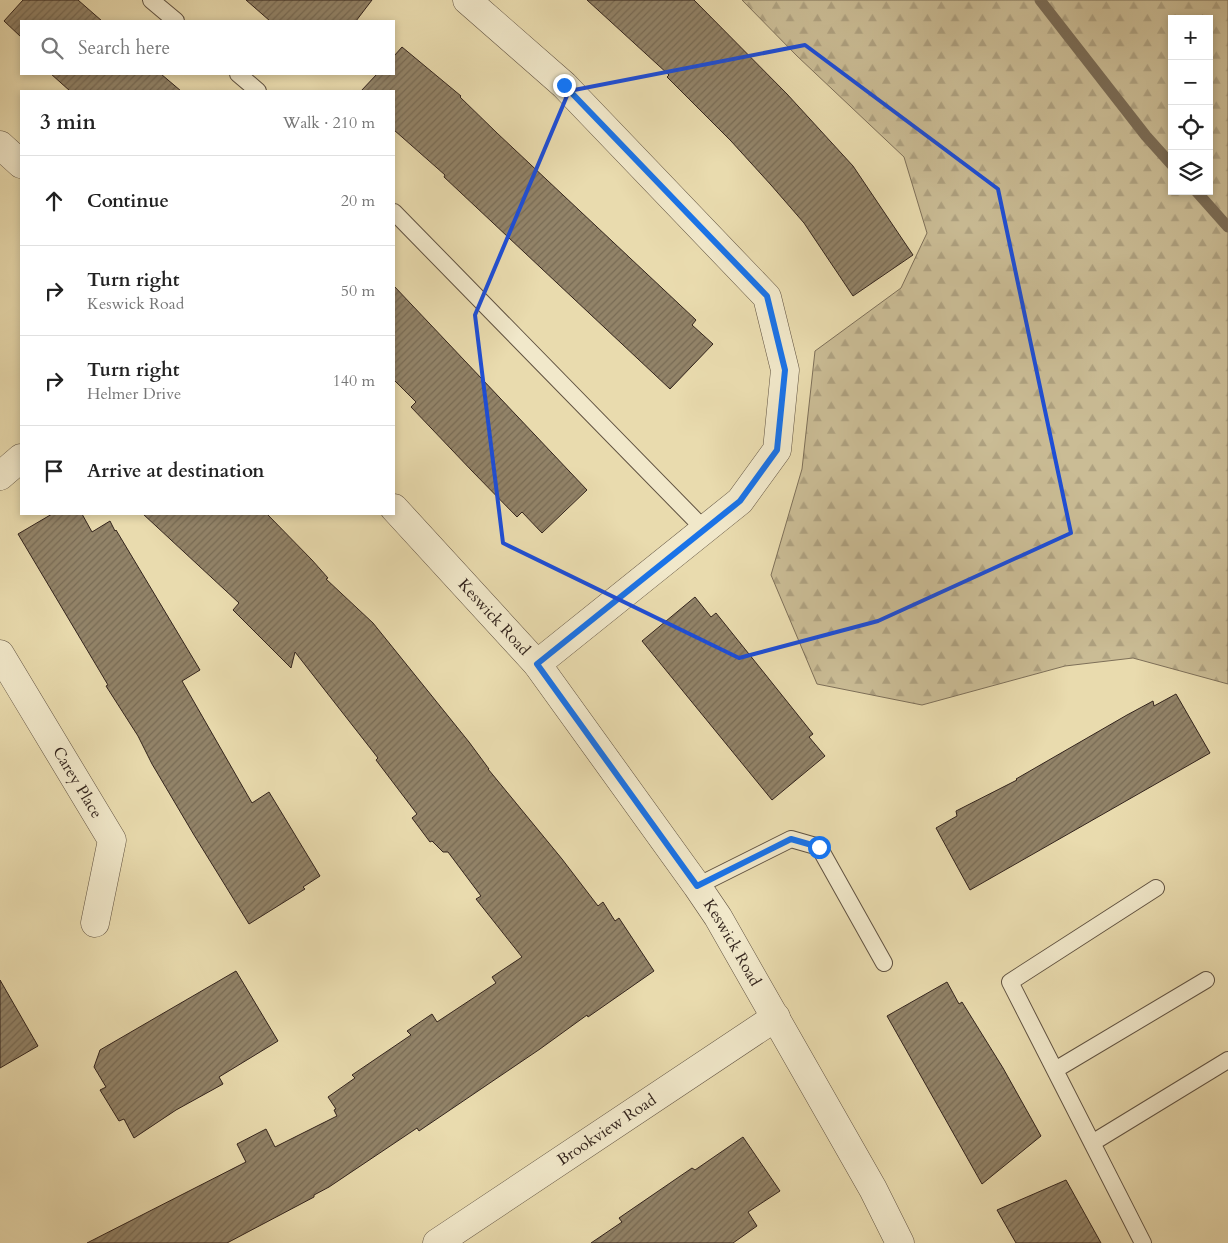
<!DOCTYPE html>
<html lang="en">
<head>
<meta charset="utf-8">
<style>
	:root { --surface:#fff; --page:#f6f6f6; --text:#222; --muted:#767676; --line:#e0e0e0 }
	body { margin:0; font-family:Cardo,serif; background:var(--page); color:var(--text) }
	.controls { position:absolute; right:15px; top:15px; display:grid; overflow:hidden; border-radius:0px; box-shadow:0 2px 8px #0003 }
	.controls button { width:45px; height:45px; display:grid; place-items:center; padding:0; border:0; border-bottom:1px solid var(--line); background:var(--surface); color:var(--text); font:25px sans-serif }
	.stop { position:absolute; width:15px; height:15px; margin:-11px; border:4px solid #1a73e8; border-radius:50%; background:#fff }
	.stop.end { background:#1a73e8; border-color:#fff; box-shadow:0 1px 5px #0008 }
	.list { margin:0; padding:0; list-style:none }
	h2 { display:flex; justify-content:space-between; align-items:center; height:65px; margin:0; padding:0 20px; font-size:21px }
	h2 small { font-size:16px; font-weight:400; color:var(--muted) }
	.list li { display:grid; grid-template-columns:32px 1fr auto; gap:15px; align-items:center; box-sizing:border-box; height:90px; padding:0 20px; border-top:1px solid var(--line) }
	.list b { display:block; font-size:19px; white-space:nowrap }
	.list p { margin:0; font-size:16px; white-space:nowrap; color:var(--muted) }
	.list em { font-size:16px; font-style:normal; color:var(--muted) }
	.icon { flex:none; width:28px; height:28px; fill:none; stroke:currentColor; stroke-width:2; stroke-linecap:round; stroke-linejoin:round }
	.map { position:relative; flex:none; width:1228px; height:1243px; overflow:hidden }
	.search { position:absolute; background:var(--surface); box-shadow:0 2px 8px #0003; left:20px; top:20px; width:375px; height:55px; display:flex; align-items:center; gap:12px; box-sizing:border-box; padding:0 18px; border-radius:0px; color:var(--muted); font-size:19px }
	.panel { position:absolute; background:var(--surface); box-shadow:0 2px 8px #0003; left:20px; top:90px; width:375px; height:425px; border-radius:0px }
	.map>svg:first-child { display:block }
	.forest { fill:url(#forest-firs); stroke:#7e7059; fill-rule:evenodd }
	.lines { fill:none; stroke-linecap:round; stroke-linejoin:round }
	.stream { stroke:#7b6d57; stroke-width:11 }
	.building { fill:url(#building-hatch); stroke:#33241d }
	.service-casing { stroke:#605241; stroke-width:18 }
	.minor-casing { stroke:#605241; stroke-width:29 }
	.service { stroke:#f1e8ca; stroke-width:16 }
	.minor { stroke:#f1e8ca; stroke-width:28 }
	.route { stroke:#1a73e8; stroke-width:6 }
	.marked { fill:none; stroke:#1d4ed8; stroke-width:4; stroke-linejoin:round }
	.labels { text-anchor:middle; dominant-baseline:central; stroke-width:5; stroke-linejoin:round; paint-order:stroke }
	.street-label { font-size:16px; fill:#33241d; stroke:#f1e8ca }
</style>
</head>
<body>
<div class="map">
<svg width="1228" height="1243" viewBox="0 0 1228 1243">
	<defs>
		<pattern id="forest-firs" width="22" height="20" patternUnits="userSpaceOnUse" patternTransform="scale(1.25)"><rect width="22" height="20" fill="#cabc95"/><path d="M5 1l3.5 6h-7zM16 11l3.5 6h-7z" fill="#aea180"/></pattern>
		<pattern id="building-hatch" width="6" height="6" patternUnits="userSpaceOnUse" patternTransform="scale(1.25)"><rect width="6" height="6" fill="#928368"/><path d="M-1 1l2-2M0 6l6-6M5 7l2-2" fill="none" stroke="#786b55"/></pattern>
	</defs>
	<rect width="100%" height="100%" fill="#e9dbae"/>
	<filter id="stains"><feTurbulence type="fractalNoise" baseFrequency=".004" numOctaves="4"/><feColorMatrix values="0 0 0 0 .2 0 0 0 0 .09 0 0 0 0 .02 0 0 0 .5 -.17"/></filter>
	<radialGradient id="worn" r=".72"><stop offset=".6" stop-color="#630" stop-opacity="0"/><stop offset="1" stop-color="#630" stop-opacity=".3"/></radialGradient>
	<path class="forest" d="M742,0H1228V684L1133,658L1065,666L922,705L817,684L771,575L802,469L815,351L901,288L927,233L904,157L797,56ZM1172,19H1209V191H1172Z"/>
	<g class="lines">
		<path class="stream" d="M1040,0L1146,136L1172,165
			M1196,191L1228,227"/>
	</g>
	<path class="building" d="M23,0H78L102,21H21V37L4,21Z
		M246,0H372L356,21H270Z
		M587,0H694L787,94L853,166L913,255L853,296L804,223L771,185L731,141L667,77L669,75Z
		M402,47L461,96L460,97L497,133L696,320L692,325L713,344L670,389L444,177L445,175L394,130V91H361L377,74H394V56Z
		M51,74H161L181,91H70Z
		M394,286L587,490L542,533L522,512L517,517L472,471L411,407L416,402L394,380Z
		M52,514H82L92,532L110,521L115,531L116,530L200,670L182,681L252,803L269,792L320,876L303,887L305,889L249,924L194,835L152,764L138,736L106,686L108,685L18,534Z
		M143,514H267L312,560L328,578L326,579L373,623L469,742L489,769H488L562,859L598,906L603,902L615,921L619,918L654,971L588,1017L587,1015L540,1049L419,1131L417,1128L329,1187L314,1195V1197L227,1243H87L246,1162L237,1144L266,1129L275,1147L337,1116L334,1110L336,1109L328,1097L355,1078L352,1075L411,1035L407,1031L432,1014L437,1022L496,983L492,977L522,957L476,899L481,896L448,852H443L432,841L430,842L412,818L417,814L376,760L378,758L295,652L291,668L233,610L239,603Z
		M695,597L711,617L716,613L765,674L813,734L809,737L825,756L772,800L642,641Z
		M1176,694L1210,753L970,890L936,828L957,816L956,811L1017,780L1016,779L1127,715L1153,701L1154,706Z
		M236,971L278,1041L219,1077L223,1084L176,1110L134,1138L124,1119L119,1121L100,1090L106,1087L94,1067L100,1050Z
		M0,980L38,1046L0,1068Z
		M947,982L959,1004L962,1002L1003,1068L1041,1136L982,1184L887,1016Z
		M743,1137L780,1191L748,1212L757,1226L733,1243H591L622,1222L619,1218L692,1168L695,1170Z
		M1066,1180L1101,1243H1016L997,1210Z"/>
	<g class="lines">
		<defs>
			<path id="service" d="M151,0L176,21
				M238,74L258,91
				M394,212L705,530
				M697,886L791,839L819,847L884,963
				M1055,1070L1206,980
				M1092,1143L1228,1060
				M1143,1243L1010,982L1156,888"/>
			<g id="minor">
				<path d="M467,0L564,85L767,297L785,370L777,450L740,501L537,664"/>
				<path d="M0,145L21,164"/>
				<path d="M0,476L21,458"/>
				<path id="s1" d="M394,508L537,664L697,886L718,917L873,1189L900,1243"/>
				<path id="s2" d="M0,654L112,840L95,923"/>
				<path id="s3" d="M437,1243L776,1017"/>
			</g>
		</defs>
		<use href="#service" class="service-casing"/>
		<use href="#minor" class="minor-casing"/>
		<use href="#service" class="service"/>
		<use href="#minor" class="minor"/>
	</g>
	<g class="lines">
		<path class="route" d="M564,85L767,296L785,370L777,450L740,501L537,664L697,886L791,839L819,847"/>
	</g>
	<path class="marked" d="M805,45L998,189L1071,533L878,621L739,658L503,543L475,315L569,91Z"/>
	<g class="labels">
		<g class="street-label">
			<text stroke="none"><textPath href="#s1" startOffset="148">Keswick Road</textPath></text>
			<text stroke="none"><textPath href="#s2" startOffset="150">Carey Place</textPath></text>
			<text stroke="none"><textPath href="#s1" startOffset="552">Keswick Road</textPath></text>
			<text stroke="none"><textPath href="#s3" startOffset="204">Brookview Road</textPath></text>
		</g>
	</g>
	<rect width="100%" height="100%" filter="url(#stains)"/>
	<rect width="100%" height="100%" fill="url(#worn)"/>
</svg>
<div class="controls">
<button>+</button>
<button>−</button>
<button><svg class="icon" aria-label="locate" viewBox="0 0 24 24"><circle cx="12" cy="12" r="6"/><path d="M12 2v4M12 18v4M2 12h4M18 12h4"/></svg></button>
<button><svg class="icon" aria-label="layers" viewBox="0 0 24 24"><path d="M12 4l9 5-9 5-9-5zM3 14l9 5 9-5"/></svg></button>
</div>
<div class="stop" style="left:819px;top:847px"></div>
<div class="stop end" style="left:564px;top:85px"></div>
<div class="search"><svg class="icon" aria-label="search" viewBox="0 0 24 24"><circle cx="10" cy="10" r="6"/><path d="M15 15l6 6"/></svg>Search here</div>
<section class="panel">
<h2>3 min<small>Walk · 210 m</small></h2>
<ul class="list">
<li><svg class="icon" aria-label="ahead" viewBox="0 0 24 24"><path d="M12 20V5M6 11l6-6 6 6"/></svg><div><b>Continue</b></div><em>20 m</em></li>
<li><svg class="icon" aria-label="right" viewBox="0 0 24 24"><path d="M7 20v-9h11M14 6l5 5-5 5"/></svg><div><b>Turn right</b><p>Keswick Road</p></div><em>50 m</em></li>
<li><svg class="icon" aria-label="right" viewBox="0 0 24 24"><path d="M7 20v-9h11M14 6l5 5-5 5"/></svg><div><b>Turn right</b><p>Helmer Drive</p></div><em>140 m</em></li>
<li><svg class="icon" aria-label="arrive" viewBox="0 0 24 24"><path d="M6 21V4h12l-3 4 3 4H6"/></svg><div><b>Arrive at destination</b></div></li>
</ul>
</section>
</div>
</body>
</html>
